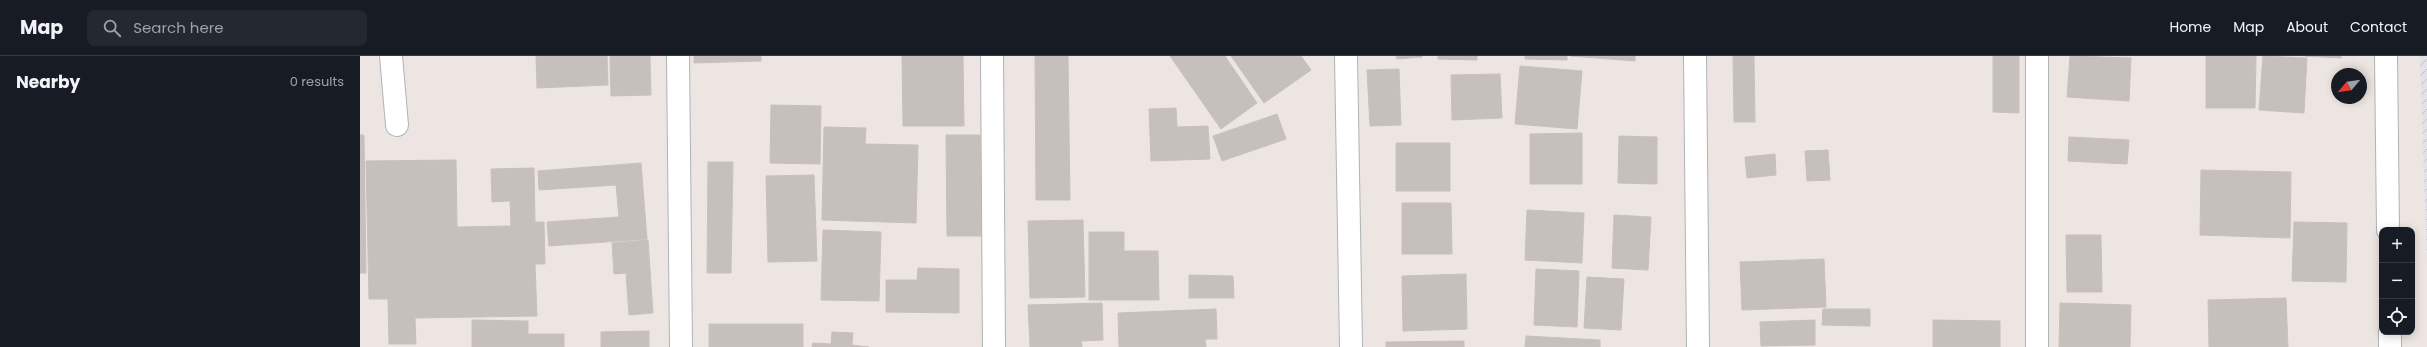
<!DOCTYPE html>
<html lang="en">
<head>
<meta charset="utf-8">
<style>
	:root { --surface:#171b24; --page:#242831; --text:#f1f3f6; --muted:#9ea1a6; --line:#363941 }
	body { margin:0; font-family:Poppins,sans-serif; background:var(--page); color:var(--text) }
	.controls { position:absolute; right:12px; bottom:12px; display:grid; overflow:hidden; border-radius:8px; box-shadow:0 2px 10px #0003 }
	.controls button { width:36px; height:36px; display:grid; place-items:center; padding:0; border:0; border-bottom:1px solid var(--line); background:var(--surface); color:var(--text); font:20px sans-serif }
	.compass { position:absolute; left:1971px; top:12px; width:36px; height:36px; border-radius:50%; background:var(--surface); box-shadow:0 2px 10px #0003; rotate:241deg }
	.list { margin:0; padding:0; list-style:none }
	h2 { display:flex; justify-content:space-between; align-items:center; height:52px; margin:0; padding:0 16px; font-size:17px }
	h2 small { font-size:13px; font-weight:400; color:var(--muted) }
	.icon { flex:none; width:22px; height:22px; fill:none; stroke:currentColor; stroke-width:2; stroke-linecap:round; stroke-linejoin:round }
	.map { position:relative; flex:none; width:2067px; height:291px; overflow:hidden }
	header { display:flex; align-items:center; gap:24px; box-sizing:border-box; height:56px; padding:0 20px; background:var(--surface); border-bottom:1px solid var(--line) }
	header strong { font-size:19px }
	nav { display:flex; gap:22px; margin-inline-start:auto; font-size:14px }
	.search { width:280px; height:36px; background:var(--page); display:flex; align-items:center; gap:10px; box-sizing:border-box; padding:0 14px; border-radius:8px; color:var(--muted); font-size:15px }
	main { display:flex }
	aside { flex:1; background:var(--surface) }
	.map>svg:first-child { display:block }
	.industrial { fill:url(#industrial-furrows) }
	.building { fill:#c6c0bd; stroke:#c8c0bb }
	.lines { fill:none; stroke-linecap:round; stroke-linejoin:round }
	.minor-casing { stroke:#aeb3b8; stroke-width:24 }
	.minor { stroke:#fff; stroke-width:22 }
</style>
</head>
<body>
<header>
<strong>Map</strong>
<div class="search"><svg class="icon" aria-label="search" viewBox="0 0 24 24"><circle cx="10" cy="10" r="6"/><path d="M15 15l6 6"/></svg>Search here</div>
<nav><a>Home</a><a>Map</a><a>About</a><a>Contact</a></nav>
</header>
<main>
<aside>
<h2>Nearby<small>0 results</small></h2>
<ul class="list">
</ul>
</aside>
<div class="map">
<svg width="2067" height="291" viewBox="0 0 2067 291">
	<defs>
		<pattern id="industrial-furrows" width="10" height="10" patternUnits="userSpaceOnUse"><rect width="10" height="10" fill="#e1e1e7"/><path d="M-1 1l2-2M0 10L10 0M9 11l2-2" fill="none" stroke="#c1c1c6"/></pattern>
	</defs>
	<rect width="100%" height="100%" fill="#ede5e2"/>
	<path class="industrial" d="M2060,0H2067V207Z"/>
	<path class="building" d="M176,0H247L248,29L177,32Z
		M250,0H290L291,39L251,40Z
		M334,0H401V5L334,7Z
		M542,0H603L604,70H543Z
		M675,0H708L710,144H676Z
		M810,0H865L897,47L861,73Z
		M871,0H941L951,14L904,47Z
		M1036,0H1062V1L1037,3Z
		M1078,0H1117V4L1078,3Z
		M1165,0H1207V4L1165,3Z
		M1211,0H1275V5Z
		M1373,0H1394L1395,66H1374Z
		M1633,0H1659V57L1633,56Z
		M1710,0L1771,2L1769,45L1707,41Z
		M1846,0H1896L1895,52H1846Z
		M1903,0L1947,2L1944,57L1899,54Z
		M1945,0H1981V2Z
		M1160,10L1222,15L1217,73L1155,68Z
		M1039,13L1041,69L1010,70L1007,14Z
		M1140,18L1142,62L1092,64L1091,19Z
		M411,49L461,50L460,108L410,107Z
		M816,52L817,71L848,70L850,103L791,105L789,53Z
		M917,58L926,83L862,105L853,80Z
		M464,71L506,72L505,88L558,89L556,167L462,164Z
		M1222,77V128H1170V78Z
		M0,79H4L6,217H0Z
		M586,79H620L621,180H587Z
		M1259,80L1297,81V128L1258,127Z
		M1709,81L1769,84L1767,108L1708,105Z
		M1036,87H1090V135H1036Z
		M1468,94L1470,124L1447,125L1445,95Z
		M1415,98L1416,119L1387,122L1385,101Z
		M96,104L97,171L151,170L150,145L132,146L131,113L174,112L175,166H184L185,208H175L177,260L55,262L56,288H29L28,243H9L6,105Z
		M348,106H373L371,217H347Z
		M281,107L287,183L189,190L187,166L259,161L256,129L179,134L178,115Z
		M1841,114L1931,116L1930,182L1840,179Z
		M454,119L457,205L408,206L406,120Z
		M1042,147H1091L1092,198H1042Z
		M1167,154L1224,157L1222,207L1165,204Z
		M1254,159L1291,161L1288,214L1252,212Z
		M723,164L725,241L670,242L668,165Z
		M1934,166L1987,167L1986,226L1932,225Z
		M463,174L521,176L519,245L461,244Z
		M729,176H764V195H798L799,244H729Z
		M1706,179H1741L1742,236H1707Z
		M288,184L293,257L269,259L266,217L254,218L252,187Z
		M1464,203L1466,251L1382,254L1380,206Z
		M558,212L599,213V257L526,256V224H557Z
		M1176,213L1219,215L1217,271L1174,269Z
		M1106,218L1107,273L1043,275L1042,220Z
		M829,219L873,220L874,242H829Z
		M1227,221L1264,223L1261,274L1224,272Z
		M1926,242L1928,291H1849L1848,244Z
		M742,247L743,284L721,285L722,291H670L668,249Z
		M1700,247L1771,249L1770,291H1699Z
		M856,253L857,283H845L846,291H759L758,257Z
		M1463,253H1510V270L1462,269Z
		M112,264L168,265V278H204V291H112Z
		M1455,264V289L1401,290L1400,266Z
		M1573,264L1640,265V291H1573Z
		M349,268H443V291H349Z
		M289,275V291H241V276Z
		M472,276L493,277L492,289L509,291H452L453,287L471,288Z
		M1166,280L1240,284V291H1165Z
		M1104,285V291H1026V286Z"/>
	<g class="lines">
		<defs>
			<path id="minor" d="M31,0L37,69
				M318,0L321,291
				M632,0L634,291
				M986,0L991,291
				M1335,0L1338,291
				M1677,0V291
				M2026,0L2028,174
				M2030,276V291"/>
		</defs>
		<use href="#minor" class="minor-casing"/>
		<use href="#minor" class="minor"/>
	</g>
</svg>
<div class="controls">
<button>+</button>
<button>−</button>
<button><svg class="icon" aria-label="locate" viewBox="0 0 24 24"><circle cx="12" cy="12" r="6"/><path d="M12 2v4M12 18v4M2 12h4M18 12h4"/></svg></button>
</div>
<svg class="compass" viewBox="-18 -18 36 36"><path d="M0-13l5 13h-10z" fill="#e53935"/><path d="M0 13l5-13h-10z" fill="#9ea1a6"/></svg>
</div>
</main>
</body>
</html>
